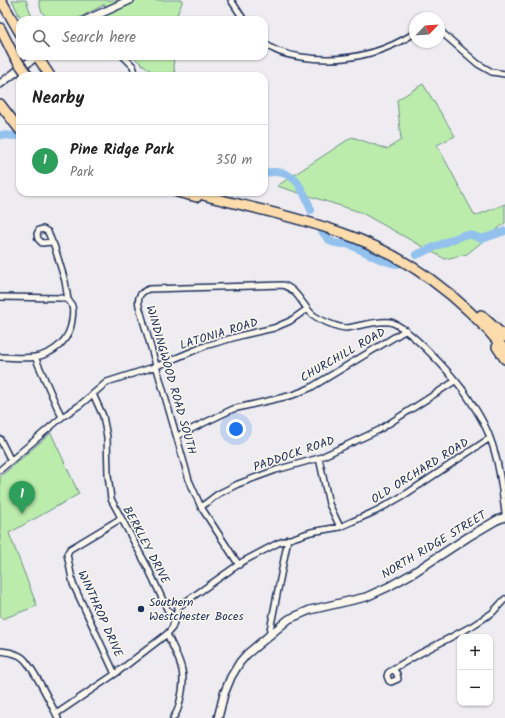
<!DOCTYPE html>
<html lang="en">
<head>
<meta charset="utf-8">
<style>
	:root { --surface:#fff; --page:#f6f6f6; --text:#222; --muted:#767676; --line:#e0e0e0; --accent:#d93025 }
	body { margin:0; font-family:Kalam,sans-serif; background:var(--page); color:var(--text) }
	.controls { position:absolute; right:12px; bottom:12px; display:grid; overflow:hidden; border-radius:8px; box-shadow:0 1px 3px #0004 }
	.controls button { width:36px; height:36px; display:grid; place-items:center; padding:0; border:0; border-bottom:1px solid var(--line); background:var(--surface); color:var(--text); font:20px sans-serif }
	.compass { position:absolute; left:409px; top:12px; width:36px; height:36px; border-radius:50%; background:var(--surface); box-shadow:0 1px 3px #0004; rotate:65deg }
	.you { position:absolute; left:236px; top:429px; width:14px; height:14px; margin:-10px; border:3px solid #fff; border-radius:50%; background:#1a73e8; box-shadow:0 0 0 6px #1a73e833 }
	.badge { display:grid; place-items:center; width:26px; height:26px; border-radius:50%; background:var(--accent); color:#fff; font-size:13px; font-weight:700 }
	.pin { position:absolute; translate:-50% -33px; filter:drop-shadow(0 1px 2px #0008) }
	.pin::after { content:''; position:absolute; top:21px; width:14px; height:12px; background:inherit; clip-path:polygon(0 0,100% 0,50% 100%) }
	.list { margin:0; padding:0; list-style:none }
	h2 { display:flex; justify-content:space-between; align-items:center; height:52px; margin:0; padding:0 16px; font-size:17px }
	h2 small { font-size:13px; font-weight:400; color:var(--muted) }
	.list li { display:grid; grid-template-columns:26px 1fr auto; gap:12px; align-items:center; box-sizing:border-box; height:72px; padding:0 16px; border-top:1px solid var(--line) }
	.list b { display:block; font-size:15px; white-space:nowrap }
	.list p { margin:0; font-size:13px; white-space:nowrap; color:var(--muted) }
	.list em { font-size:13px; font-style:normal; color:var(--muted) }
	.icon { flex:none; width:22px; height:22px; fill:none; stroke:currentColor; stroke-width:2; stroke-linecap:round; stroke-linejoin:round }
	.map { position:relative; flex:none; width:505px; height:718px; overflow:hidden }
	.search { position:absolute; background:var(--surface); box-shadow:0 1px 3px #0004; left:16px; top:16px; width:252px; height:44px; display:flex; align-items:center; gap:10px; box-sizing:border-box; padding:0 14px; border-radius:12px; color:var(--muted); font-size:15px }
	.panel { position:absolute; background:var(--surface); box-shadow:0 1px 3px #0004; left:16px; top:72px; width:252px; height:124px; border-radius:12px }
	.map>svg:first-child { display:block }
	.green { fill:#bbecac; stroke:#6b8e85 }
	.lines { fill:none; stroke-linecap:round; stroke-linejoin:round }
	.river { stroke:#92c1ed; stroke-width:8 }
	.street-casing { stroke:#1b2f5e; stroke-width:8 }
	.secondary-casing { stroke:#1b2f5e; stroke-width:10 }
	.highway-casing { stroke:#1b2f5e; stroke-width:12 }
	.street { stroke:#fbf7ec; stroke-width:5 }
	.secondary { stroke:#fbf7ec; stroke-width:7 }
	.highway { stroke:#fcdcac; stroke-width:9 }
	.highway-bridge-casing { stroke:#1b2f5e; stroke-width:12; stroke-linecap:butt }
	.highway-bridge { stroke:#fcdcac; stroke-width:9 }
	.poi-dot { fill:#1b2f5e; stroke:#fbf7ec; stroke-width:1.5 }
	.labels { text-anchor:middle; dominant-baseline:central; stroke-width:3; stroke-linejoin:round; paint-order:stroke }
	.street-label { font-size:12px; fill:#1b2f5e; stroke:#fbf7ec }
	.poi-label { font-size:12px; fill:#1b2f5e; stroke:#fbf7ec; text-anchor:start }
</style>
</head>
<body>
<div class="map">
<svg width="505" height="718" viewBox="0 0 505 718">
	<rect width="100%" height="100%" fill="#eeecf0"/>
	<filter id="ink" filterUnits="userSpaceOnUse"><feTurbulence type="fractalNoise" baseFrequency=".025" numOctaves="2"/><feDisplacementMap in="SourceGraphic" scale="8" xChannelSelector="R" yChannelSelector="G"/><feConvolveMatrix kernelMatrix="1 2 1 2 8 2 1 2 1" color-interpolation-filters="sRGB"/></filter>
	<g filter="url(#ink)">
		<path class="green" d="M12,0H26L33,20H23L19,15Z
			M39,0H183L175,20H102L105,4L75,20H48L41,10Z
			M132,56H173L175,76H157Z
			M423,84L455,136L437,145L475,216L505,204V223L467,254L445,259L360,212L277,186L352,137L387,149L401,140L397,100Z
			M51,433L79,494L9,533L37,606L2,619L0,616V477Z"/>
		<g class="lines">
			<path class="river" d="M0,135L17,136
				M264,173C294,167 302,186 311,210
				M322,231C325,235 327,239 332,242C338,245 344,243 350,245C366,251 380,262 397,264
				M416,255L463,235H471L482,239L505,231"/>
			<defs>
				<path id="street" d="M231,0L244,20
					M439,30L478,64L492,72L505,74
					M264,43C275,52 287,55 301,57C342,63 380,55 415,33
					M123,56L133,66L136,76
					M0,297L61,298L68,300
					M0,357C11,357 24,359 35,357C54,354 70,340 72,320C73,313 74,305 68,300L65,281L54,245L52,242L42,243L38,239L37,234L39,230L43,229L48,232L52,242
					M35,357L57,407L62,417
					M93,394L103,416L107,437L108,475L111,499L148,568L167,609L175,619L172,628L167,634C179,660 188,671 180,701C179,707 177,713 173,718
					M177,436L233,409L293,395L310,388L406,330
					M0,439L11,461
					M319,458L329,504L340,527
					M0,470L62,417L80,405L107,382L157,366L205,346L243,335L274,328L290,321L307,309
					M201,507L218,494L238,484L276,470L319,458L379,430L455,381
					M239,565L201,507L189,480L139,306C137,297 140,292 149,289L283,285C296,289 301,302 310,312C316,319 338,328 347,328C358,326 380,320 390,322C408,326 451,374 463,390C472,403 485,423 490,438C499,461 502,489 505,513
					M175,619L178,607L242,562L278,543L311,532L340,527L376,511L406,494L490,438
					M269,635L288,539
					M0,651C8,652 17,653 23,658C34,668 51,704 58,718
					M393,669L419,654L472,626L492,613L505,599
					M393,669L397,674L398,679L391,682L389,681L387,676L388,673Z
					M115,674L73,584L67,554L70,549L120,519
					M56,714L115,674L167,634"/>
				<path id="secondary" d="M86,20L130,0
					M0,84L37,56
					M218,718L224,694L231,677L240,662L247,654L289,619L310,610L366,597L388,587L413,573L468,537L497,520L505,517"/>
				<path id="highway" d="M1,0L20,33
					M0,28L14,56
					M37,56L50,76
					M0,104L20,130
					M177,192L197,197
					M192,192C241,206 293,215 342,233C406,255 462,297 505,350
					M481,315L505,337
					M497,347L505,359"/>
			</defs>
			<use href="#street" class="street-casing"/>
			<use href="#secondary" class="secondary-casing"/>
			<use href="#highway" class="highway-casing"/>
			<use href="#street" class="street"/>
			<use href="#secondary" class="secondary"/>
			<use href="#highway" class="highway"/>
			<defs>
				<path id="highway-bridge" d="M14,56L28,76"/>
			</defs>
			<use href="#highway-bridge" class="highway-bridge-casing"/>
			<use href="#highway-bridge" class="highway-bridge"/>
		</g>
	</g>
	<circle class="poi-dot" cx="141" cy="609" r="4"/>
	<g class="labels">
		<g class="street-label">
			<text transform="translate(219 334) rotate(-17)">LATONIA ROAD</text>
			<text transform="translate(343 355) rotate(-30)">CHURCHILL ROAD</text>
			<text transform="translate(171 380) rotate(74)">WINDINGWOOD ROAD SOUTH</text>
			<text transform="translate(294 454) rotate(-19)">PADDOCK ROAD</text>
			<text transform="translate(420 471) rotate(-32)">OLD ORCHARD ROAD</text>
			<text transform="translate(146 545) rotate(62)">BERKLEY DRIVE</text>
			<text transform="translate(434 545) rotate(-31)">NORTH RIDGE STREET</text>
			<text transform="translate(100 614) rotate(66)">WINTHROP DRIVE</text>
		</g>
		<g class="poi-label">
			<text x="149" y="602">Southern<tspan x="149" dy="14">Westchester Boces</tspan></text>
		</g>
	</g>
</svg>
<div class="controls">
<button>+</button>
<button>−</button>
</div>
<svg class="compass" viewBox="-18 -18 36 36"><path d="M0-13l5 13h-10z" fill="#e53935"/><path d="M0 13l5-13h-10z" fill="#767676"/></svg>
<div class="you"></div>
<div class="pin badge" style="left:22px;top:514px;background:#2e9e5b">1</div>
<div class="search"><svg class="icon" aria-label="search" viewBox="0 0 24 24"><circle cx="10" cy="10" r="6"/><path d="M15 15l6 6"/></svg>Search here</div>
<section class="panel">
<h2>Nearby<small></small></h2>
<ul class="list">
<li><span class="badge" style="background:#2e9e5b">1</span><div><b>Pine Ridge Park</b><p>Park</p></div><em>350 m</em></li>
</ul>
</section>
</div>
</body>
</html>
